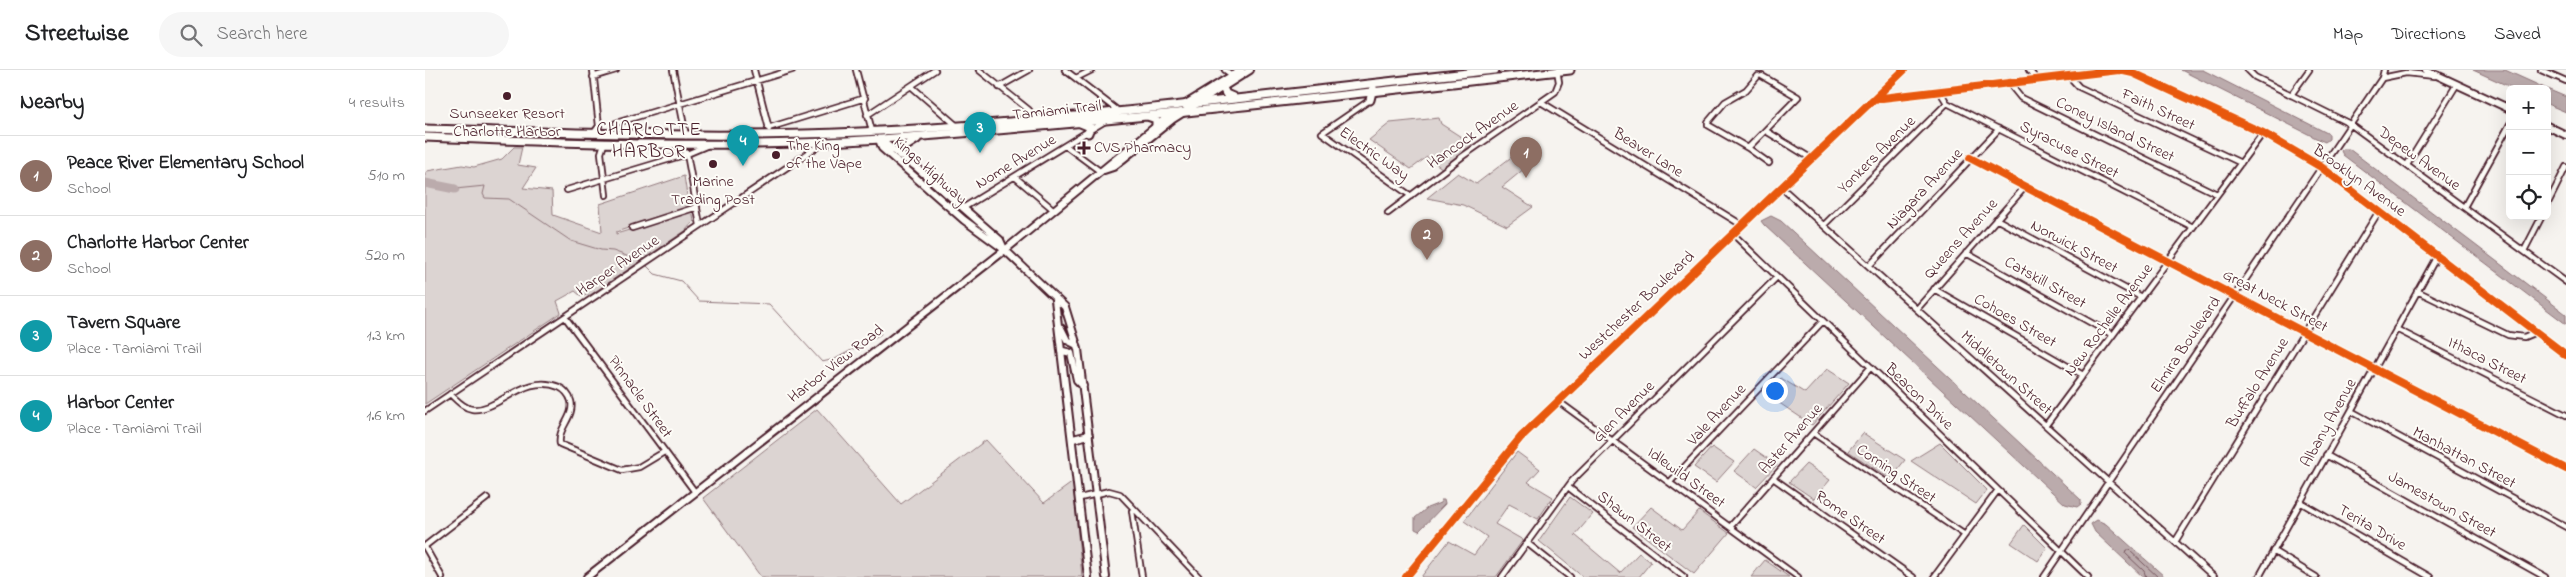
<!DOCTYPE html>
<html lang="en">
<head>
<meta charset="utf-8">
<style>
	:root { --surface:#fff; --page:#f6f6f6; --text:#202124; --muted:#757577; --line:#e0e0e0; --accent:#7c3aed }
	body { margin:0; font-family:"Indie Flower",sans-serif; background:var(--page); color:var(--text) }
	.controls { position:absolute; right:15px; top:15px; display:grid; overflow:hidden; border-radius:8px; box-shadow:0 5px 20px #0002 }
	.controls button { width:45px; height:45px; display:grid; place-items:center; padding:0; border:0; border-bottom:1px solid var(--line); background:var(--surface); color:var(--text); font:25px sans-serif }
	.you { position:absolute; left:1349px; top:320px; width:18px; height:18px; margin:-12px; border:4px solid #fff; border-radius:50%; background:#1a73e8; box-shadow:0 0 0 8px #1a73e833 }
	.badge { display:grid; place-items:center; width:32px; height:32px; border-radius:50%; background:var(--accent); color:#fff; font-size:16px; font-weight:700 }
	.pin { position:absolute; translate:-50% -41px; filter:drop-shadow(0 1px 2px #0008) }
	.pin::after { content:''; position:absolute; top:26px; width:18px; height:15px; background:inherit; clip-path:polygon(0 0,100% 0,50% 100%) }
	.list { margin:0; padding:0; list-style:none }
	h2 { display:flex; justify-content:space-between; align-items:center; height:65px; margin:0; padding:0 20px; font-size:21px }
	h2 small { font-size:16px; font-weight:400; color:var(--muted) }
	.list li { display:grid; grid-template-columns:32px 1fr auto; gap:15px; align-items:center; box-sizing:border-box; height:80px; padding:0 20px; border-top:1px solid var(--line) }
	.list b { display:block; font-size:19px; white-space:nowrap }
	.list p { margin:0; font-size:16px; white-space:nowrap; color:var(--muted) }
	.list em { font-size:16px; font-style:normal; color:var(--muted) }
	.icon { flex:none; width:28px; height:28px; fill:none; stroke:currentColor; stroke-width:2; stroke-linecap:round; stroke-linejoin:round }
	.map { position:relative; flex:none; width:2141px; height:507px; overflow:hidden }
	header { display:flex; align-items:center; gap:30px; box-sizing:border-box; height:70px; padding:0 25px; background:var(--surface); border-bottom:1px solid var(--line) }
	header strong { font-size:24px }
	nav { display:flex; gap:28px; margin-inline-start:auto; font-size:18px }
	.search { width:350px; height:45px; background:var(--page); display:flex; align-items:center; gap:12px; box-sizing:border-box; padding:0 18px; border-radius:28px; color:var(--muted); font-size:19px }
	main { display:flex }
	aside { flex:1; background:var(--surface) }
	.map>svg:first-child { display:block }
	.green { fill:#dcd4d2; stroke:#937a7e }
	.water { fill:#bbabac; stroke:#8e7378 }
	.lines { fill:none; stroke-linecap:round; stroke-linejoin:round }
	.shore { stroke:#77575f; stroke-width:1 }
	.stream { stroke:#8e7378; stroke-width:1 }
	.river { stroke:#bbabac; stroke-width:9 }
	.street-casing { stroke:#4a1f2b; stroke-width:8 }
	.secondary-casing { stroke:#4a1f2b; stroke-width:10 }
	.primary-casing { stroke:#4a1f2b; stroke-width:11 }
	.street { stroke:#fdfcf7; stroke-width:4.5 }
	.secondary { stroke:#fdfcf7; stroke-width:6 }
	.primary { stroke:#fdfcf7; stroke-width:7 }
	.cycleway-casing { stroke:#fdfcf7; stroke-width:11 }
	.cycleway { stroke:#e8590c; stroke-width:8 }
	.poi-dot { fill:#4a1f2b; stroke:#fdfcf7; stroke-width:2 }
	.labels { text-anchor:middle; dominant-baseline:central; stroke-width:4; stroke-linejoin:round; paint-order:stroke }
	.street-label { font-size:16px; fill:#4a1f2b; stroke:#fdfcf7 }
	.poi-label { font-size:16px; fill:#4a1f2b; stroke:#fdfcf7 }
	.quarter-label { font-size:19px; letter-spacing:1px; fill:#4a1f2b; stroke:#fdfcf7 }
</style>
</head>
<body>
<header>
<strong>Streetwise</strong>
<div class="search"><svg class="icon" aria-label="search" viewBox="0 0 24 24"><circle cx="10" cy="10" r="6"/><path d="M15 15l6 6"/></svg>Search here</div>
<nav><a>Map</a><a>Directions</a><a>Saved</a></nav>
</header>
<main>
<aside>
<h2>Nearby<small>4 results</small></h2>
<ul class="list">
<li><span class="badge" style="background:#8d6e63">1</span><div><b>Peace River Elementary School</b><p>School</p></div><em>510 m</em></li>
<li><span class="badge" style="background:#8d6e63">2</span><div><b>Charlotte Harbor Center</b><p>School</p></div><em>520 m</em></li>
<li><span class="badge" style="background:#0f9aa8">3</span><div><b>Tavern Square</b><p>Place · Tamiami Trail</p></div><em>1.3 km</em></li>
<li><span class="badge" style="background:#0f9aa8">4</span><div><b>Harbor Center</b><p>Place · Tamiami Trail</p></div><em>1.6 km</em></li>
</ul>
</aside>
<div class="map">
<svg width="2141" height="507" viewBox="0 0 2141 507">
	<rect width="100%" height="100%" fill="#f6f3ef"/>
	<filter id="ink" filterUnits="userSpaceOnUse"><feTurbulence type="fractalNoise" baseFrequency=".02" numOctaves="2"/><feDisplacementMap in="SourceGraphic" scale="10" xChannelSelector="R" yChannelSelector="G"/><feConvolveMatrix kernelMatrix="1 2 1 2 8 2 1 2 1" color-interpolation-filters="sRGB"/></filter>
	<g filter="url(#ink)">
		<path class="green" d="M1014,48L1016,54L1047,74L1018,99L1002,87L986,99L944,70L965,53Z
			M89,77H97L93,95L111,98L98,118L127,121L128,145L177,162L175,134L259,106L264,138L191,162V164L267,141L269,151L260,161L165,225L156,226L150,221L132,231L136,243L0,334V104L2,101L37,95L49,97L77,89Z
			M1089,85L1105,94L1077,117L1108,137L1082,156L1038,135L1002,128L1033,103L1051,114Z
			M1402,299L1424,313L1387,355L1341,324L1356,308L1380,323Z
			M392,339L476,434L561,370L619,433L648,412L657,507H336L278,428Z
			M1438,363L1480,390L1465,409L1423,381Z
			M1515,373L1562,420L1551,434L1486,391Z
			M1287,377L1309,392L1291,412L1269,397Z
			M1329,379L1352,395L1331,417L1309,401Z
			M1092,382L1115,399L1103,412L1128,427L1113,449L1084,434L1070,454L1098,470L1071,507H996L1024,471L1049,485L1062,467L1039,451Z
			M1381,394L1405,410L1389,429L1364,412Z
			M1145,427L1168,444L1150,465L1195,503L1214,483L1226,492L1214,507H1158L1114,471Z
			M1226,437L1257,460L1274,441L1304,463L1269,504L1207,457Z
			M1599,455L1622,478L1613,491L1586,473Z
			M1340,490L1364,507H1326Z"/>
		<path class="water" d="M1756,0H1778L1904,64V69L1900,72L1893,69Z
			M2048,0H2080L2122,19H2090Z
			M2122,19L2141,27V42L2122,34Z
			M1918,79H1924L2141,244V254L1918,85L1916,81Z
			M1346,146L1356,151L1381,174L1656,430V434L1652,437L1640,434L1339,155L1336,151Z
			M1016,430H1019L1020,434L994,461L990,459V448L1002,438L1015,433Z
			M1672,450L1681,454L1740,507H1718L1670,462L1666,454Z"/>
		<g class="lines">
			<path class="shore" d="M1721,507L1719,501L1700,483L1701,480H1704L1733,507"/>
			<path class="stream" d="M30,119L60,116L58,124L60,128L84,129L146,171L176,180L188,181L218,192
				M221,195L230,204L256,211L274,231L344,234L397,292L410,289L456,264"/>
			<path class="river" d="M0,113L30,119"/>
			<defs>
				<path id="street" d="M168,0L174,56L168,64
					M248,0L261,66
					M329,0L344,59
					M431,0L447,61
					M554,0L604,40L608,49
					M640,0L692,40
					M800,0L807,5
					M1604,0L1611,9
					M1823,0L1830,7L1925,54L2141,212
					M2116,0L2141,11
					M1333,6L1321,20L1300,32L1283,52V55L1323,78L1373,27L1337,6
					M1644,6L1654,17L1816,93
					M168,7L191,0
					M651,8L667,0
					M1957,8L1981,3L2010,6
					M1583,12L1596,28L1792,124
					M486,16L532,56
					M574,17L604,0
					M1514,20L1522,33L1768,157
					M1866,25L1884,0
					M1449,29L1694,0L1708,3L1838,63L1896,97L2141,285
					M945,30L897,63L986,126
					M1116,32L1317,155
					M442,45L510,0
					M191,53L367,0
					M343,58L440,28
					M1341,61L1387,89
					M179,74L176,83L181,125
					M253,75L262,84L275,155
					M641,76L676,102
					M1323,78L1344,93
					M1545,88L2141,399
					M1982,95L2032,14
					M590,107L629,140
					M1357,118L1789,507
					M142,120L262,84L281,76
					M2122,135L2141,97
					M2039,137L2085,54
					M538,138L680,51
					M963,143L1038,86L1130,22L1134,12L1132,0
					M1571,149L1716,227
					M1399,155L1522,33
					M207,158L272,137
					M1308,164L1663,507
					M2099,181L2117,146
					M1541,183L1688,265
					M1444,196L1574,59
					M1509,219L1658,305
					M1992,221L2083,265L2099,267L2111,262
					M1492,239L1600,117
					M140,247L270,422
					M1971,259L2141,345
					M25,324C31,329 38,338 47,339C74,342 99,302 134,317C140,320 144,324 146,331C150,347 132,358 135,374L197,400L214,397L239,382
					M1133,331L1373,507
					M0,341L398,73
					M1926,341L2141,457
					M1621,355L1838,63
					M1388,363L1540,465
					M1901,385L2120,507
					M1348,408L1488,507
					M1245,412L1398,251
					M1143,417L1259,507
					M655,428L684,421L695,424L774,507
					M1875,432L2005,507
					M707,441L717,507
					M1305,457L1446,297
					M1750,472L1954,141
					M1102,473L1145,507
					M0,476L62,428
					M0,477L17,507
					M1848,481L1891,507
					M981,507L1096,367L1479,0
					M1077,507L1147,411L1352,207
					M1509,507L1573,420
					M1619,507L1957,8L1959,0
					M1834,507L2012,186"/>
				<path id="secondary" d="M2001,0L2085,39
					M759,35L816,0
					M2122,56L2141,65
					M454,69L457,78L539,150L580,180L640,237L653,279L681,507
					M454,69L490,96L575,170L579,179
					M679,100L688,97L748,49L825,0
					M630,230L663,507
					M636,258L642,270L652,275
					M638,281L646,283L652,310L658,316
					M648,369L664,365
					M162,507L580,180L747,43"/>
				<path id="primary" d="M798,18L801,24L808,27
					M945,30L948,18
					M722,46L731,49V55
					M655,53L665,57L663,63
					M0,59C158,63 316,70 474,60C673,48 872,21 1070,0
					M0,67C152,73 304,79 456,69C686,53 916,25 1145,0
					M475,85L478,78L492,69"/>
			</defs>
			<use href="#street" class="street-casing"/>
			<use href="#secondary" class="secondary-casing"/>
			<use href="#primary" class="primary-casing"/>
			<use href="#street" class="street"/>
			<use href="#secondary" class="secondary"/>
			<use href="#primary" class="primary"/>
			<defs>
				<path id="cycleway" d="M1449,29L1694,0L1708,3L1838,63L1896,97L2141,285
					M1545,88L2141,399
					M981,507L1096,367L1479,0"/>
			</defs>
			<use href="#cycleway" class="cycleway-casing"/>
			<use href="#cycleway" class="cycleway"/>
		</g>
	</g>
	<g class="poi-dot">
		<circle cx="82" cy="26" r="5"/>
		<path d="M656.5 70.5h5v5h5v5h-5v5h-5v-5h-5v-5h5z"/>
		<circle cx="351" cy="85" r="5"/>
		<circle cx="288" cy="94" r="5"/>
	</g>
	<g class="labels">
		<g class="street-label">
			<text transform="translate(1733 40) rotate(25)">Faith Street</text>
			<text transform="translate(632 41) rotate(-6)">Tamiami Trail</text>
			<text transform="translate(1690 60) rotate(26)">Coney Island Street</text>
			<text transform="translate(1048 65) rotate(-35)">Hancock Avenue</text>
			<text transform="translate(1644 80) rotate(27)">Syracuse Street</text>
			<text transform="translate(1223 83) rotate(32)">Beaver Lane</text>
			<text transform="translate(949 84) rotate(35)">Electric Way</text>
			<text transform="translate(1452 85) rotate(-45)">Yonkers Avenue</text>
			<text transform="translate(1994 89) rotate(36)">Depew Avenue</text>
			<text transform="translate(591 92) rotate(-31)">Nome Avenue</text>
			<text transform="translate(505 101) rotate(42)">Kings Highway</text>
			<text transform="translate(1934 111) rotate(36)">Brooklyn Avenue</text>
			<text transform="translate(1500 119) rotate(-47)">Niagara Avenue</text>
			<text transform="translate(1536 169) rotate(-48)">Queens Avenue</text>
			<text transform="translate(1649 177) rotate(28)">Norwick Street</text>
			<text transform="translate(193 196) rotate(-34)">Harper Avenue</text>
			<text transform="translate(1620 213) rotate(29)">Catskill Street</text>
			<text transform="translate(1850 231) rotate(28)">Great Neck Street</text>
			<text transform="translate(1212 236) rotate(-43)">Westchester Boulevard</text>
			<text transform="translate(1684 250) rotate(-53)">New Rochelle Avenue</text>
			<text transform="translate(1590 251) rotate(30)">Cohoes Street</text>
			<text transform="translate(1761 275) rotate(-56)">Elmira Boulevard</text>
			<text transform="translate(2062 291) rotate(27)">Ithaca Street</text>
			<text transform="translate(411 294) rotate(-38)">Harbor View Road</text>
			<text transform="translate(1581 303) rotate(42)">Middletown Street</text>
			<text transform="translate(1833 313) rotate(-58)">Buffalo Avenue</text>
			<text transform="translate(215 327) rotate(54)">Pinnacle Street</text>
			<text transform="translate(1494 327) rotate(44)">Beacon Drive</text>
			<text transform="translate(1199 342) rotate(-45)">Glen Avenue</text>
			<text transform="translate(1292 345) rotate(-47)">Vale Avenue</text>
			<text transform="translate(1904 353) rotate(-61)">Albany Avenue</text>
			<text transform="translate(1366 369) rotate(-49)">Aster Avenue</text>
			<text transform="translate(2039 388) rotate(28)">Manhattan Street</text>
			<text transform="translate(1471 404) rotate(34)">Corning Street</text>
			<text transform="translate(1261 408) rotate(36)">Idlewild Street</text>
			<text transform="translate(2017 435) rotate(29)">Jamestown Street</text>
			<text transform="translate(1425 448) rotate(35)">Rome Street</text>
			<text transform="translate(1209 452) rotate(38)">Shawn Street</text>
			<text transform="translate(1947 458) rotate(30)">Terita Drive</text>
		</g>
		<g class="poi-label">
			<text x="82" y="44">Sunseeker Resort<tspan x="82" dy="18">Charlotte Harbor</tspan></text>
			<text x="361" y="76" text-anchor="start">The King<tspan x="361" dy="18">of the Vape</tspan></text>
			<text x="669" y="78" text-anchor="start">CVS Pharmacy</text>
			<text x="288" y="112">Marine<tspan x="288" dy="18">Trading Post</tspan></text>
		</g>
		<g class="quarter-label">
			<text x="224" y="60">CHARLOTTE<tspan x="224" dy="22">HARBOR</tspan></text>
		</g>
	</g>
</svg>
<div class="controls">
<button>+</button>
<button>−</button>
<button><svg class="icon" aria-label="locate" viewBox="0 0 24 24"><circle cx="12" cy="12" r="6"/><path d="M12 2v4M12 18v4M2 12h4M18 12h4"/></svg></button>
</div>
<div class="you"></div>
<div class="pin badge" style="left:1101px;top:108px;background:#8d6e63">1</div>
<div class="pin badge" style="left:1002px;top:190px;background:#8d6e63">2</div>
<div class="pin badge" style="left:555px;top:83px;background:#0f9aa8">3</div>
<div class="pin badge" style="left:318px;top:96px;background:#0f9aa8">4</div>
</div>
</main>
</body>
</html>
